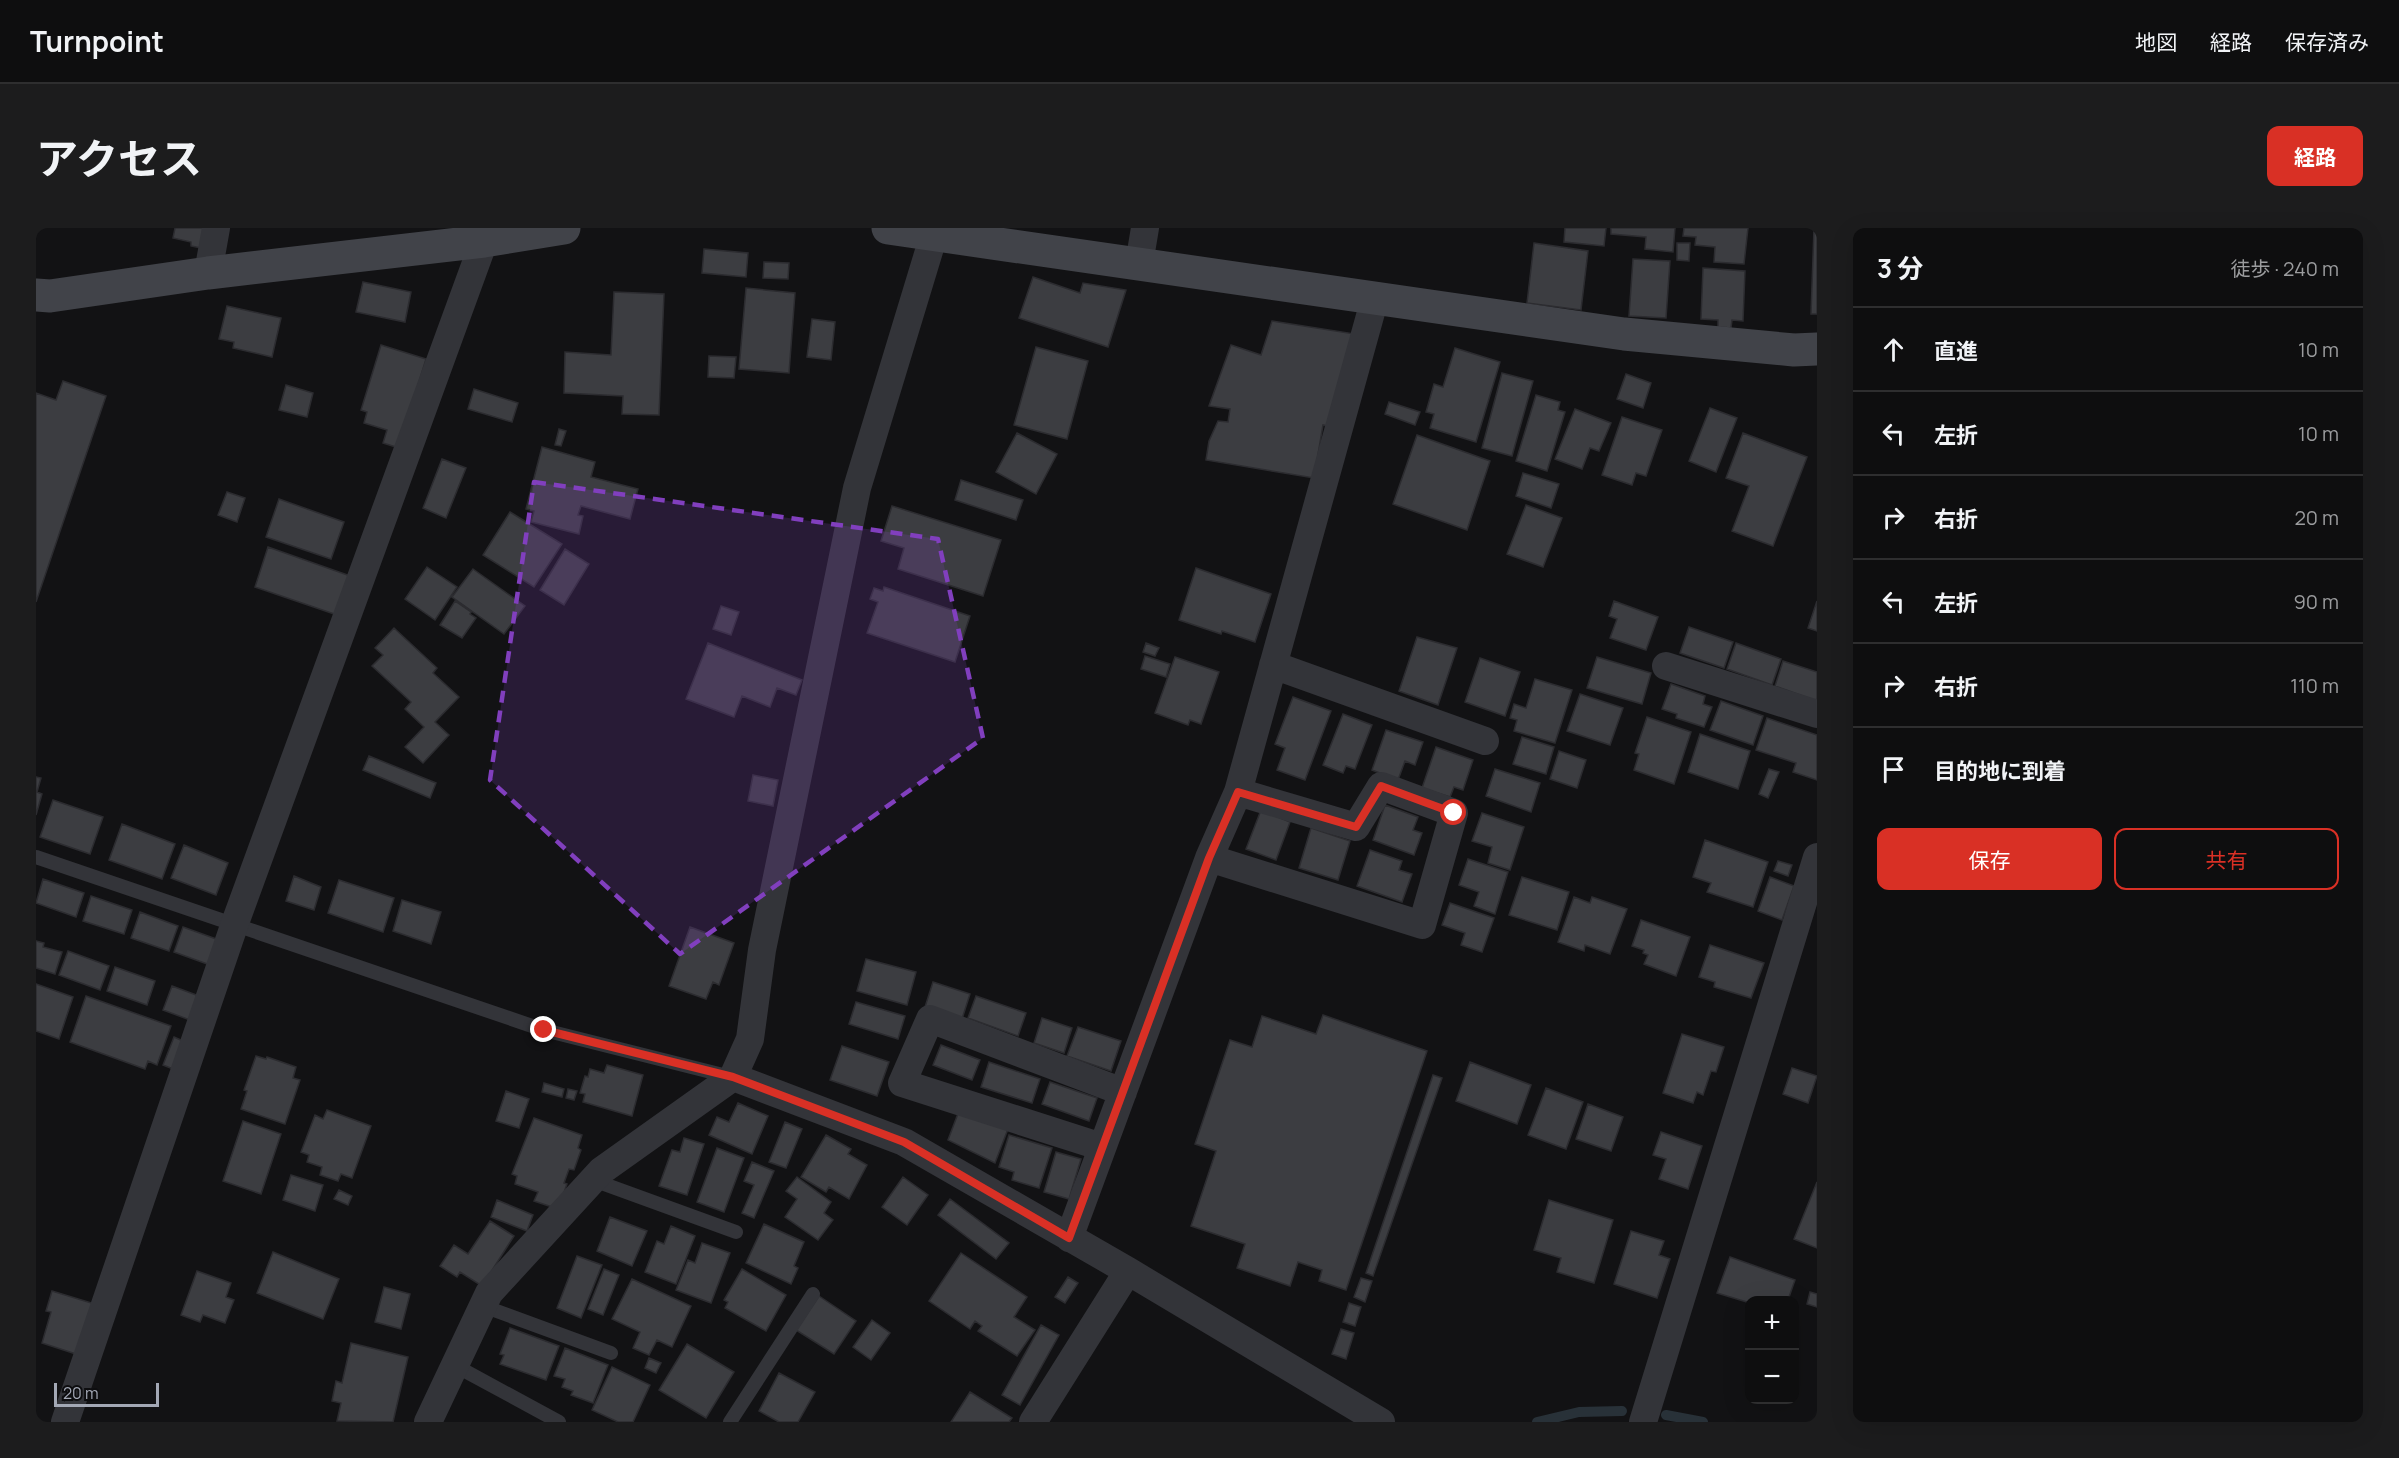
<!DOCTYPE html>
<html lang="ja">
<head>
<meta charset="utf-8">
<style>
	:root { --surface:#0e0e0f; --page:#1c1c1d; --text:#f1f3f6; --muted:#9b9c9e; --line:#2e2e2f; --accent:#d93025 }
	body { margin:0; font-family:Manrope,"Noto Sans JP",sans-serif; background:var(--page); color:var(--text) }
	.controls { position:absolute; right:18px; bottom:18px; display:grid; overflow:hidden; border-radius:12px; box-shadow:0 6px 24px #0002 }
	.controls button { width:54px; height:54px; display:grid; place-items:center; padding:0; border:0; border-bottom:2px solid var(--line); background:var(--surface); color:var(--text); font:30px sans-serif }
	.scale { position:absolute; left:18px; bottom:15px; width:105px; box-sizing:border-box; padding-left:6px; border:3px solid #a3a8b5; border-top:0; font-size:16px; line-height:21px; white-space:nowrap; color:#a3a8b5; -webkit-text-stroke:4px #0d0d0f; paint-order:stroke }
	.stop { position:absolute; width:18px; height:18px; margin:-14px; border:4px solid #d93025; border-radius:50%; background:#fff }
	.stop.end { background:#d93025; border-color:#fff; box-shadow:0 2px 6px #0008 }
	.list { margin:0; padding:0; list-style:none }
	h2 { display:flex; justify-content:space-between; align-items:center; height:78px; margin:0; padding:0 24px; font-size:26px }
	h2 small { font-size:20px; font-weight:400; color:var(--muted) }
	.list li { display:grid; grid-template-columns:39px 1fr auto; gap:18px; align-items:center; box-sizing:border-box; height:84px; padding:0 24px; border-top:2px solid var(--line) }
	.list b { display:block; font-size:22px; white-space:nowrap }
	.list em { font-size:20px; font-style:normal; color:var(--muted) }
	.actions { display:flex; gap:12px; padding:18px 24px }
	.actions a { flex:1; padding:14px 0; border:2px solid var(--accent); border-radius:12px; text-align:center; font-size:21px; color:var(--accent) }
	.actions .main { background:var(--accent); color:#fff }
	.icon { flex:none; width:33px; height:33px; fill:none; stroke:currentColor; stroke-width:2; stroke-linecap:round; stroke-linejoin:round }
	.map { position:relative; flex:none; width:1781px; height:1194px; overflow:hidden; border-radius:12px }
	header { display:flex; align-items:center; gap:36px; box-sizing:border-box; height:84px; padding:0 30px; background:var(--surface); border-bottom:2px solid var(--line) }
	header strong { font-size:28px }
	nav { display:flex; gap:33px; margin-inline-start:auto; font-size:21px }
	.intro { display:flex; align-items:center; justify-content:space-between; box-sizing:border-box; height:144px; padding:0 36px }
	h1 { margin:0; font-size:42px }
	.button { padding:15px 27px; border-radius:12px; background:var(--accent); color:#fff; font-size:21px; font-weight:700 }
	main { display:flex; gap:36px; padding:0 36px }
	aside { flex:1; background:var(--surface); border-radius:12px; box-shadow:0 6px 24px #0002 }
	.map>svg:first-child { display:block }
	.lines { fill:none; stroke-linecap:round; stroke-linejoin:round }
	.stream { stroke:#283138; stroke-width:10 }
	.building { fill:#3c3d41; stroke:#2c2c30; stroke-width:1.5 }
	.lane { stroke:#333439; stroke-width:14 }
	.street { stroke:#333439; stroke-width:28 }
	.secondary { stroke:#414349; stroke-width:33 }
	.route { stroke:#d93025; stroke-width:8 }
	.marked { fill:#813fbe; fill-opacity:0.2; stroke:#813fbe; stroke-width:4.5; stroke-dasharray:12 8; stroke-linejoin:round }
</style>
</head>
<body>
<header>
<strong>Turnpoint</strong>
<nav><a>地図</a><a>経路</a><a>保存済み</a></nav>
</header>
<div class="intro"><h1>アクセス</h1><a class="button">経路</a></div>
<main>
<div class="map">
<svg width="1781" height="1194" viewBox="0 0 1781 1194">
	<rect width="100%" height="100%" fill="#121214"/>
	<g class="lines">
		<path class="stream" d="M1630,1187L1667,1194
			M1501,1194L1543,1184L1586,1183"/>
	</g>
	<path class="building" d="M139,0H174L170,21L155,18V14L137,10Z
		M1529,0H1570L1568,18L1528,14Z
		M1575,0H1639L1637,24L1609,21L1610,9L1575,6Z
		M1648,0H1712L1708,36L1678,34L1679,19L1659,17L1660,9L1647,8Z
		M1778,0H1781V86H1775Z
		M1498,15L1552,23L1545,82L1491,75Z
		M1641,15H1654L1653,33L1641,32Z
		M668,21L712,25L710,49L666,45Z
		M1597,31L1634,33L1630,90L1593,88Z
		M728,34L753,35L752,51L727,50Z
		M1667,40L1709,43L1707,93L1696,92L1695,100L1682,99V92L1665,91Z
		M997,49L1044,65L1047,55L1090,62L1072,119L983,90Z
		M327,54L375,64L369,94L320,84Z
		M710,60L759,65L753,145L703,141Z
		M578,64L628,66L623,187L586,186L587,168L528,165L529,124L575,127Z
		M191,78L245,90L236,129L197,120L198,114L183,111Z
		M776,91L799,94L795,132L771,129Z
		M1236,93L1319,106L1296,199L1287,197L1278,250L1170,232L1173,213L1182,193L1192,194L1194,181L1173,178L1195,117L1225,127Z
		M345,117L390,131L363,220L347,215L351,202L328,195L331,184L325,182Z
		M1000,119L1052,133L1031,211L978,197Z
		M1419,120L1464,134L1440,214L1394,200L1398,186L1390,184L1398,156L1407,159Z
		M673,128L700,129L698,150L672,149Z
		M1466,145L1497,153L1476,228L1446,220Z
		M1590,146L1615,155L1607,180L1581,171Z
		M27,153L70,168L0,374V165L20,172Z
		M250,157L277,165L271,189L243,182Z
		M438,161L482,175L476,194L432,181Z
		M1500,167L1524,174L1522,182L1529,184L1511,243L1480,233Z
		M1353,174L1384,184L1379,197L1349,186Z
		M1674,180L1701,190L1680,244L1653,233Z
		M1539,181L1575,195L1563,223L1554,220L1546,241L1519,231Z
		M1586,189L1626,202L1610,248L1600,245L1596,257L1566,247Z
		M523,201L530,203L525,218L519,217Z
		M981,205L1021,226L1000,266L960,244Z
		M1707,205L1771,229L1737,318L1696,303L1713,258L1690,250Z
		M1381,207L1454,233L1431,302L1357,276Z
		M506,219L559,234L555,249L602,261L594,291L545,278L542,287L547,288L543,306L495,294L498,283L490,281Z
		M406,231L430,240L410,290L387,280Z
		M1487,245L1523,256L1515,280L1480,268Z
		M925,252L987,272L980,292L919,272Z
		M191,264L209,270L201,294L182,287Z
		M243,271L308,294L295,331L230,309Z
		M1490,277L1526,290L1507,339L1471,326Z
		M856,278L965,312L947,368L862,341L868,320L845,313Z
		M474,284L526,316L498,359L447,327Z
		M232,319L320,350L307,389L219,359Z
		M529,321L553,336L528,377L504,362Z
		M391,339L421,359L399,392L369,371Z
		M1160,340L1235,366L1219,414L1186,403L1185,406L1143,392Z
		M437,341L489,378L468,406L416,369Z
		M848,359L934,388L919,434L831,405L842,374L834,371L838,360L847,363Z
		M419,373L435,384L434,386L440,390L426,410L404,397Z
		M1578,373L1622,389L1610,422L1574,410L1581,391L1573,388Z
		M1781,373V403L1772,400Z
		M685,378L703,384L695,407L677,401Z
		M1653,399L1697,414L1688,440L1644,425Z
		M358,400L401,440L397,445L423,469L399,494L413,507L387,535L369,519L388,499L369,481L375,474L336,438L347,427L339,420Z
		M1381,409L1421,420L1402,477L1363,463Z
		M672,415L766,452L760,467L741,460L734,479L706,468L698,489L650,471Z
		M1110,415L1123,420L1119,428L1107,424Z
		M1700,415L1745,431L1736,457L1691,441Z
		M1109,428L1134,436L1130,449L1105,441Z
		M1139,429L1183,444L1165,496L1154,492L1152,497L1119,485Z
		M1561,429L1615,445L1606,476L1551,460Z
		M1444,430L1484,444L1469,488L1429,474Z
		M1747,433L1781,444V473L1739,458Z
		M1499,451L1536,462L1519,515L1478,503L1481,492L1474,490L1478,476L1490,480Z
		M1635,456L1669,468L1667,476L1676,479L1668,499L1640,490L1641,486L1626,481Z
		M1544,466L1587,480L1574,517L1531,503Z
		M1257,469L1295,483L1269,552L1241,542L1249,520L1239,516Z
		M1685,473L1727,488L1717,517L1674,502Z
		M1307,486L1336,497L1319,541L1310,538L1307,545L1287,537Z
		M1611,489L1655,504L1638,556L1598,542L1603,526L1599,525Z
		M1731,490L1781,507V552L1757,544L1760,535L1720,522Z
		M1350,502L1387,514L1379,537L1369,533L1362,552L1336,542Z
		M1664,506L1714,523L1702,561L1652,544Z
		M1486,509L1518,519L1510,546L1477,536Z
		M1400,519L1437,532L1427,562L1418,559L1414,569L1386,560Z
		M1523,523L1550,532L1541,560L1514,551Z
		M333,528L400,555L394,570L327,542Z
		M1459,541L1504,555L1495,584L1450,568Z
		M1733,541L1743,544L1732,570L1723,566Z
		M717,547L742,552L737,578L712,573Z
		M0,549L5,550L1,564L6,566L0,587Z
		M17,572L67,589L54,626L4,609Z
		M1349,577L1382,589L1377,602L1386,605L1378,627L1337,612Z
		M1225,582L1254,594L1240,632L1210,621Z
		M1446,585L1488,599L1474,642L1452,635L1456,619L1436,613Z
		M86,596L139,616L126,651L73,632Z
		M1275,600L1314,613L1302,652L1263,640Z
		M1669,612L1732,634L1717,679L1671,664L1675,655L1657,649Z
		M148,617L192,635L180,667L135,650Z
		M1334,622L1366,633L1363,642L1376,646L1366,674L1321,658Z
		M1432,631L1472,644L1459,686L1438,678L1443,664L1423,657Z
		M1742,633L1756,637L1752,648L1738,643Z
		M258,648L285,659L278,682L250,673Z
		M1486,649L1533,664L1521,702L1473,687Z
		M1734,649L1758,658L1746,692L1722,683Z
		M7,651L48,665L40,689L0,675Z
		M303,652L358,670L347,704L292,685Z
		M55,668L96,682L88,706L47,693Z
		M1538,669L1554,675L1556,669L1591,681L1574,726L1549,717L1548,723L1522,714Z
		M366,672L405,684L395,716L357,703Z
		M1414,675L1458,690L1446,724L1425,717L1429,705L1406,697Z
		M104,684L142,698L133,723L95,710Z
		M1605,692L1654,709L1640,748L1608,736L1612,727L1607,725L1608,722L1596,718Z
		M147,699L183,712L174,737L138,724Z
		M654,699L698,715L683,757L677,754L670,771L633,758Z
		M0,713L8,715L7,719L26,724L19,746L0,740Z
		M1674,717L1728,735L1715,770L1678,759L1679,754L1663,749Z
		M32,723L73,738L64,762L23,747Z
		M830,731L880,744L871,777L821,763Z
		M79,739L119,753L111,777L71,763Z
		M897,754L934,766L926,791L889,779Z
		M0,756L37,769L23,811L0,803Z
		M136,758L163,768L154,792L127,782Z
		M50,768L135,798L121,837L112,833L109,841L34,814Z
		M940,768L990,785L982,808L932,790Z
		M820,774L869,788L862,811L813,796Z
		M1287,787L1391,823L1310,1062L1283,1053L1286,1042L1262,1034L1254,1058L1201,1040L1209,1016L1155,998L1180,923L1159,916L1194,812L1216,819L1226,788L1280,806Z
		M1006,790L1036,800L1028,825L998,815Z
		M1042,799L1085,813L1075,843L1031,828Z
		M1646,806L1688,819L1680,844L1675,843L1667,867L1661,864L1657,875L1627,865Z
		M138,809L147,813L137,841L127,837Z
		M905,817L944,832L936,852L897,837Z
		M806,818L853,834L841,868L794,852Z
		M220,828L230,831L231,829L260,839L257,850L264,852L249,896L205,881L211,863L208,862Z
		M953,834L1004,851L996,875L945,859Z
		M1434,834L1495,857L1481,896L1420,873Z
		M571,837L607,847L596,888L547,874L549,866L544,865L549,848L552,849L554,841L568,845Z
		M1756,840L1781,848L1772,875L1747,866Z
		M1397,847L1406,850L1337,1048L1330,1045Z
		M1014,854L1061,870L1053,893L1006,876Z
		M508,855L528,861L526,869L506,864Z
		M1510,860L1547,874L1530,921L1492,907Z
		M532,861L541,863L538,872L530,870Z
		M470,863L493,871L483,900L460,893Z
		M702,875L732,888L716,926L673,907L681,889L693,894Z
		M1552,876L1587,889L1575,923L1540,911Z
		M291,882L335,898L316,950L305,946L302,953L284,947L286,939L271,934L273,927L265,924L279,887L287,891Z
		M923,883L972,901L959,935L912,912Z
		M498,890L546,907L542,920L545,922L538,942L533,941L528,955L531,956L522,981L498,973L502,964L479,956L481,948L476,946Z
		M207,893L245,906L225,966L187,953Z
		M749,894L766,901L750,940L733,934Z
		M1625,904L1666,918L1652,961L1623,951L1630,931L1617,927Z
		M790,907L815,921L812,926L831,937L813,971L793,959L790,964L765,949Z
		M973,907L1016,920L1003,960L976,952L978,944L963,939Z
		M648,910L668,916L651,967L623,958L636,922L644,924Z
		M681,920L708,930L688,984L661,974Z
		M1020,924L1045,931L1033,971L1008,964Z
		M716,934L738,943L718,990L706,985L718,957L708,953Z
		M255,947L287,957L279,983L247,972Z
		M761,949L795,974L788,985L797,992L782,1012L749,989L761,971L750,963Z
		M867,949L892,967L871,997L846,979Z
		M1781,954V1020L1758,1011Z
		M303,962L316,968L312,977L298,971Z
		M914,971L973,1015L960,1031L902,987Z
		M461,972L497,987L491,1003L455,989Z
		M1513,972L1577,992L1558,1055L1521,1044L1525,1030L1498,1022Z
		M574,989L611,1003L596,1038L561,1023Z
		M454,993L478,1008L446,1058L424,1044L421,1049L404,1038L418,1017L432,1026Z
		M728,996L768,1014L758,1038L762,1040L755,1056L710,1035Z
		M635,998L659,1008L640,1056L609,1044L621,1013L628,1016Z
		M1595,1003L1628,1013L1623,1027L1634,1031L1621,1070L1578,1056Z
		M666,1015L694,1025L675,1075L640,1062L652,1032L659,1035Z
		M237,1024L303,1051L287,1091L221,1065Z
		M925,1025L991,1069L978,1089L999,1102L981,1128L942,1103L946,1098L939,1093L934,1101L893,1073Z
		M541,1028L566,1037L545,1090L521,1080Z
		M1694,1029L1759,1052L1752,1072H1714V1075L1681,1065Z
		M568,1041L583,1047L567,1087L552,1081Z
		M706,1041L750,1067L730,1103L689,1080L692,1074L688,1072Z
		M161,1043L195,1055L190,1069L198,1072L189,1095L167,1087L164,1094L145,1087Z
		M1032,1049L1042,1055L1029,1075L1019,1069Z
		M1325,1050L1336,1053L1329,1074L1318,1069Z
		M596,1051L655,1078L636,1119L621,1112L613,1127L597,1120L604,1104L576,1091Z
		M348,1059L374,1066L365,1101L339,1094Z
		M16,1063L62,1077L46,1128L6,1115L15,1084L10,1083Z
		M1774,1064L1781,1066V1079L1771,1076Z
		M783,1068L820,1093L798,1126L760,1102Z
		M1313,1075L1325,1079L1319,1098L1307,1094Z
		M836,1092L854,1105L835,1132L817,1119Z
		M1005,1097L1023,1107L984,1177L966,1167Z
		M474,1100L523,1118L510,1152L464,1136L468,1127L464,1126Z
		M1305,1101L1318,1105L1310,1131L1296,1126Z
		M315,1115L372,1129L357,1194L301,1193L305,1175L296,1173L300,1153L306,1155Z
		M651,1116L698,1144L670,1190L623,1162Z
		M529,1120L572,1137L557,1175L535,1167L537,1163L526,1159L529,1151L518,1148Z
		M613,1130L625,1135L620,1145L609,1140Z
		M576,1139L614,1157L597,1194H582L556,1182Z
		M743,1145L779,1164L762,1194H743L723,1183Z
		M934,1164L976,1190L973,1194H915Z"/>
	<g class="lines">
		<path class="lane" d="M0,629L508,802L695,849
			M557,952L700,1004
			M447,1078L575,1125
			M418,1137L523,1194
			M694,1194L777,1066"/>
		<path class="street" d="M1103,36L1109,0
			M172,45L180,0
			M1237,437L1449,513
			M1630,438L1781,486
			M1173,630L1386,697L1418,585L1345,558L1320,599L1202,564
			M697,849L868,914L1092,1043L1345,1194
			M1066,919L866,855L894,791L1087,864
			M1033,1010L1173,630L1202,564L1339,70
			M29,1194L199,695L448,13
			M392,1194L453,1065L565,943L697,849L714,811L726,722L821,260L900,0
			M997,1194L1092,1043
			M1607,1194L1781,629"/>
		<path class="secondary" d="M852,0L1588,106L1758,122L1781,121
			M0,67L14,68L172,45L448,13L528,0"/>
	</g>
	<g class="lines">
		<path class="route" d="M508,802L697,849L868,914L1033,1010L1173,630L1202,564L1320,599L1345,558L1418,585"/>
	</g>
	<path class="marked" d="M498,254L902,311L947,510L644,726L454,552Z"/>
</svg>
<div class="controls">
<button>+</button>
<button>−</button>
</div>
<div class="scale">20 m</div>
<div class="stop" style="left:1418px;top:585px"></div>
<div class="stop end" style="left:508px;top:802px"></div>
</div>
<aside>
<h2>3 分<small>徒歩 · 240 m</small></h2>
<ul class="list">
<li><svg class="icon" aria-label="ahead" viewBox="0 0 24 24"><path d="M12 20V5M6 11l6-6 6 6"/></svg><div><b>直進</b></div><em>10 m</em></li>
<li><svg class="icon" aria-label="left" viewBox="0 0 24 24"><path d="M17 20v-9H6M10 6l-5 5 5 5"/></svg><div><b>左折</b></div><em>10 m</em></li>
<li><svg class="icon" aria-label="right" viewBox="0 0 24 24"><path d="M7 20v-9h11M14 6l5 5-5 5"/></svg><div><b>右折</b></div><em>20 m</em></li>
<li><svg class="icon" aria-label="left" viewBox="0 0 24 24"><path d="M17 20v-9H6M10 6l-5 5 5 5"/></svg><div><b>左折</b></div><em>90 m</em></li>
<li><svg class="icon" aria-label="right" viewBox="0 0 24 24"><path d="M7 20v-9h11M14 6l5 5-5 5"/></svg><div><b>右折</b></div><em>110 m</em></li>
<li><svg class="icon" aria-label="arrive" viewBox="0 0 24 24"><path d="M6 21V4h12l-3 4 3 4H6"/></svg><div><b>目的地に到着</b></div></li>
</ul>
<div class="actions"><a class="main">保存</a><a>共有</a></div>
</aside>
</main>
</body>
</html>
